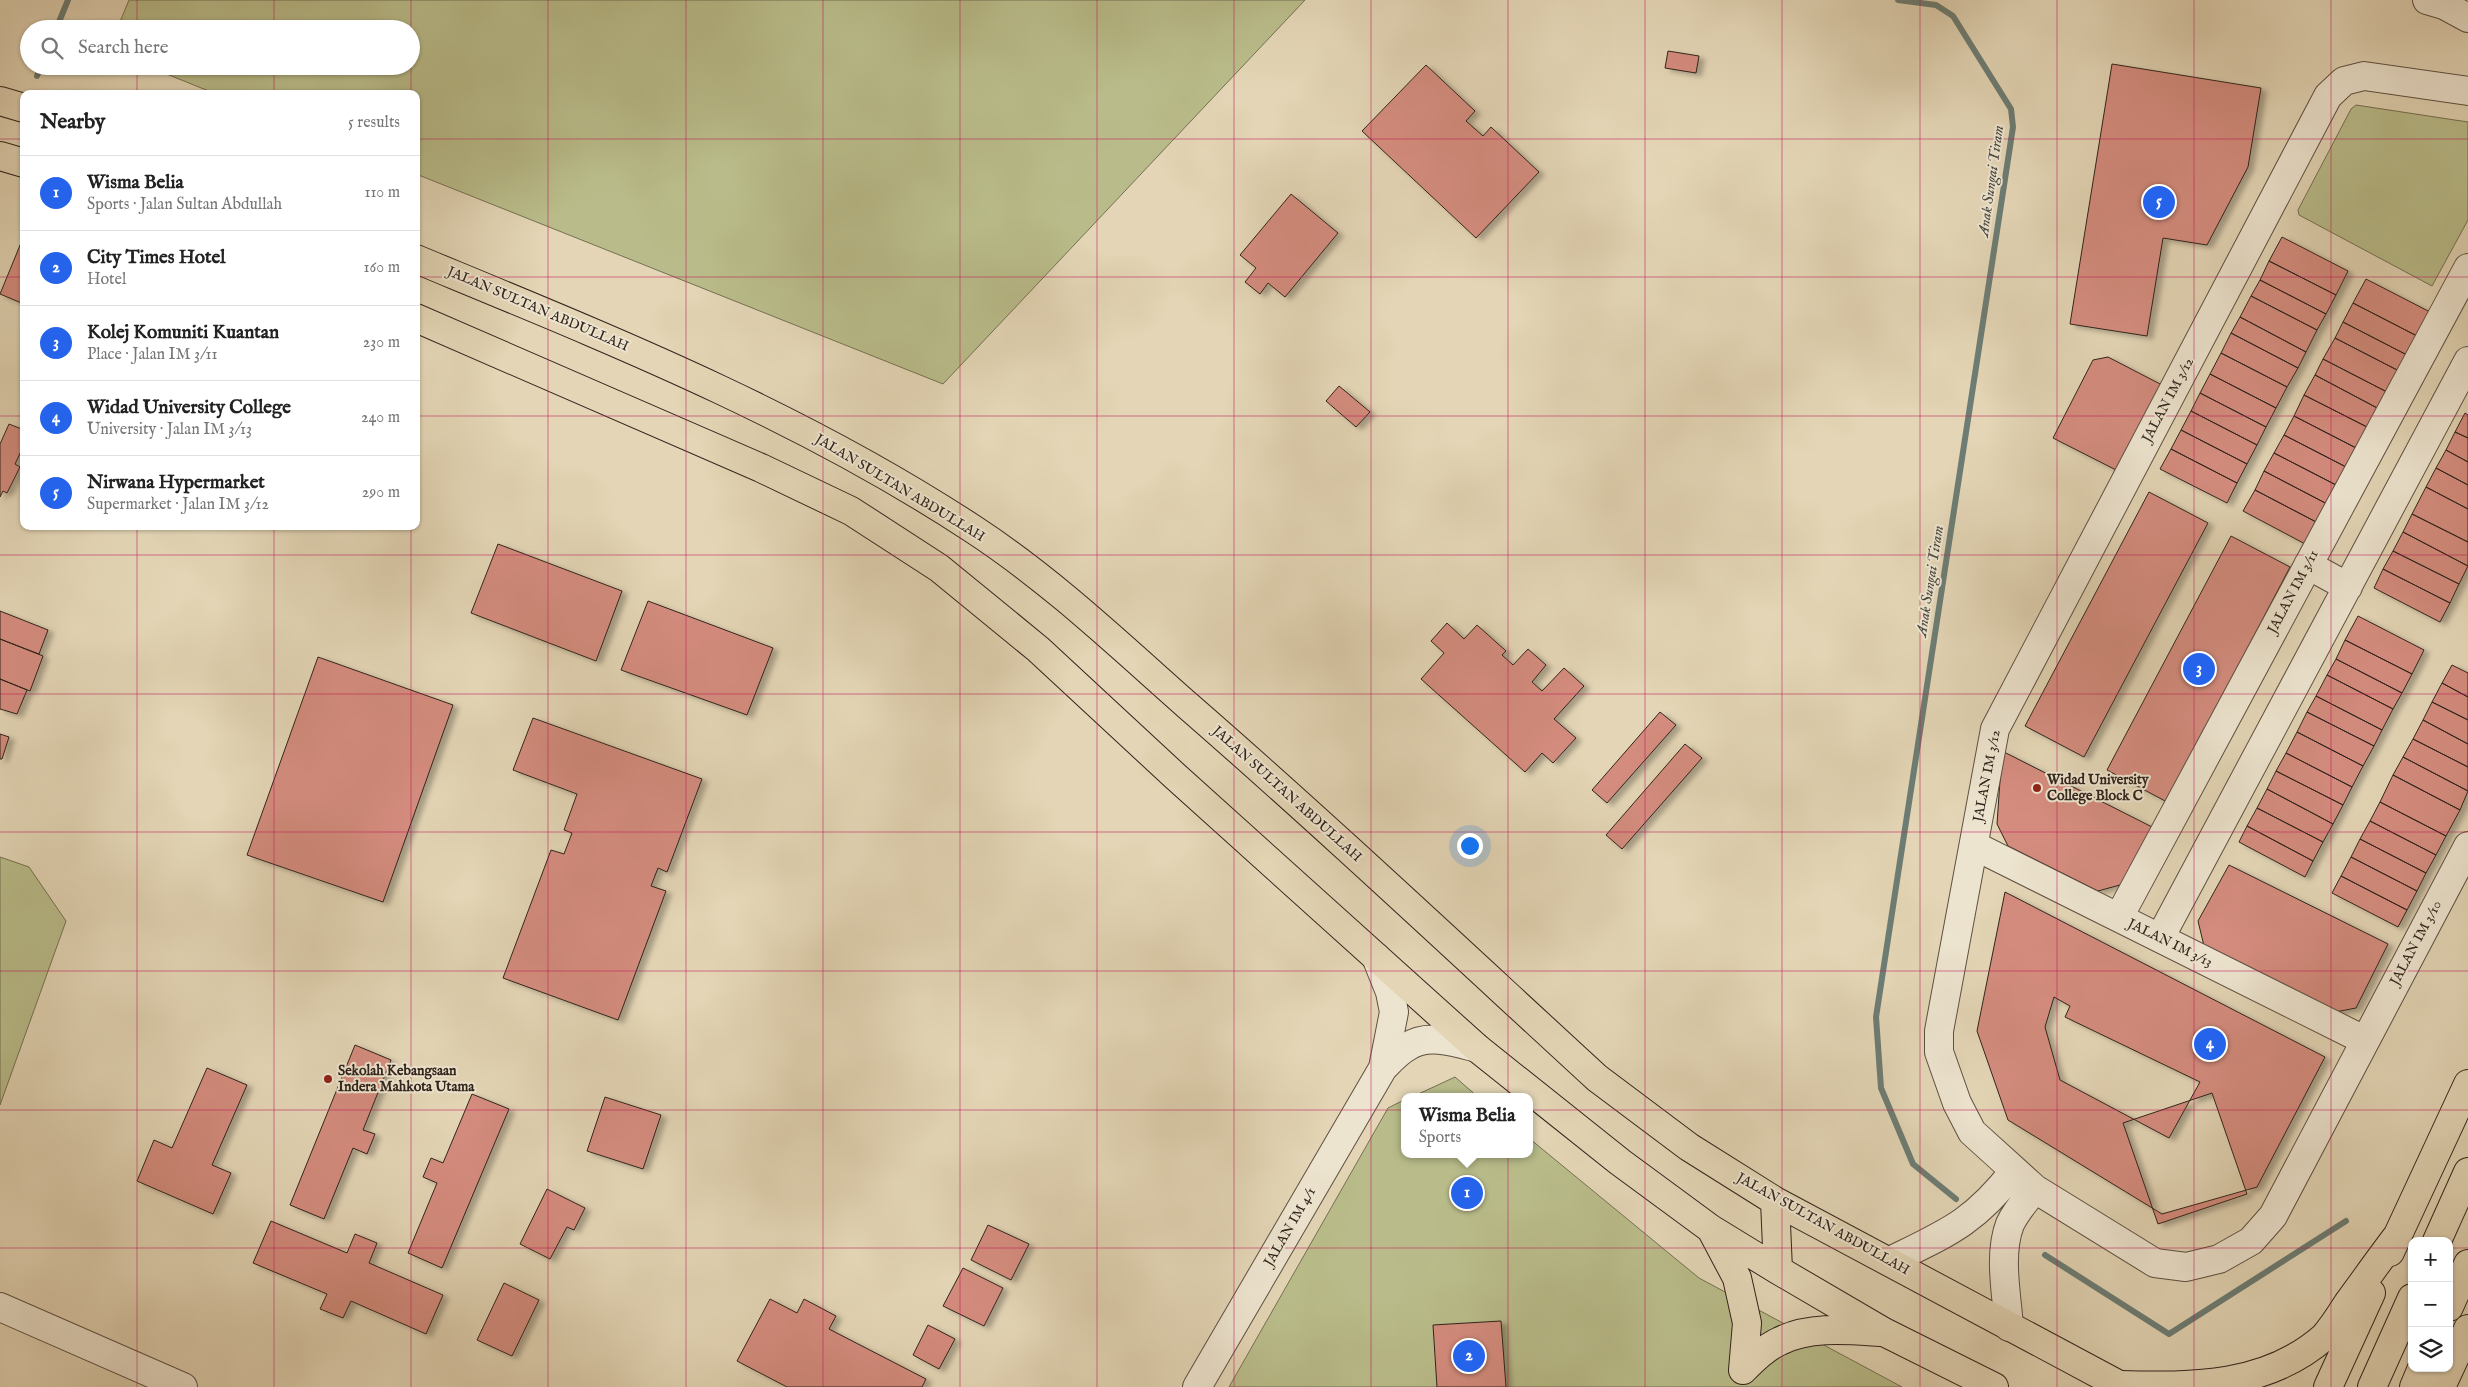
<!DOCTYPE html>
<html lang="en">
<head>
<meta charset="utf-8">
<style>
	:root { --surface:#fff; --page:#f2f2f2; --text:#222; --muted:#767676; --line:#e0e0e0; --accent:#2563eb }
	body { margin:0; font-family:"IM FELL English",serif; background:var(--page); color:var(--text) }
	.controls { position:absolute; right:15px; bottom:15px; display:grid; overflow:hidden; border-radius:10px; box-shadow:0 1px 4px #0004 }
	.controls button { width:45px; height:45px; display:grid; place-items:center; padding:0; border:0; border-bottom:1px solid var(--line); background:var(--surface); color:var(--text); font:25px sans-serif }
	.you { position:absolute; left:1469px; top:845px; width:18px; height:18px; margin:-12px; border:4px solid #fff; border-radius:50%; background:#1a73e8; box-shadow:0 0 0 8px #1a73e833 }
	.badge { display:grid; place-items:center; width:32px; height:32px; border-radius:50%; background:var(--accent); color:#fff; font-size:16px; font-weight:700 }
	.pin { position:absolute; translate:-50% -50%; border:2px solid #fff; box-shadow:0 1px 5px #0006 }
	.popup { position:absolute; left:1401px; top:1093px; width:132px; height:65px; box-sizing:border-box; display:grid; place-content:center; border-radius:10px; background:var(--surface); filter:drop-shadow(0 1px 4px #0005); font-size:16px; white-space:nowrap; color:var(--muted) }
	.popup b { font-size:19px; color:var(--text) }
	.popup::after { content:''; position:absolute; left:50%; top:100%; margin-left:-10px; border:10px solid transparent; border-top-color:var(--surface) }
	.list { margin:0; padding:0; list-style:none }
	h2 { display:flex; justify-content:space-between; align-items:center; height:65px; margin:0; padding:0 20px; font-size:21px }
	h2 small { font-size:16px; font-weight:400; color:var(--muted) }
	.list li { display:grid; grid-template-columns:32px 1fr auto; gap:15px; align-items:center; box-sizing:border-box; height:75px; padding:0 20px; border-top:1px solid var(--line) }
	.list b { display:block; font-size:19px; white-space:nowrap }
	.list p { margin:0; font-size:16px; white-space:nowrap; color:var(--muted) }
	.list em { font-size:16px; font-style:normal; color:var(--muted) }
	.icon { flex:none; width:28px; height:28px; fill:none; stroke:currentColor; stroke-width:2; stroke-linecap:round; stroke-linejoin:round }
	.map { position:relative; flex:none; width:2468px; height:1387px; overflow:hidden }
	.search { position:absolute; background:var(--surface); box-shadow:0 1px 4px #0004; left:20px; top:20px; width:400px; height:55px; display:flex; align-items:center; gap:12px; box-sizing:border-box; padding:0 18px; border-radius:28px; color:var(--muted); font-size:19px }
	.panel { position:absolute; background:var(--surface); box-shadow:0 1px 4px #0004; left:20px; top:90px; width:400px; height:440px; border-radius:10px }
	.map>svg:first-child { display:block }
	.green { fill:#b9bc8a; stroke:#757053 }
	.lines { fill:none; stroke-linecap:round; stroke-linejoin:round }
	.stream { stroke:#6d7d74; stroke-width:6 }
	.building { fill:#d48c7e; stroke:#31241c; fill-rule:evenodd; filter:url(#shadow) }
	.minor-casing { stroke:#5e5042; stroke-width:30 }
	.major-casing { stroke:#31241c; stroke-width:30 }
	.highway-casing { stroke:#31241c; stroke-width:30 }
	.minor { stroke:#ede4cf; stroke-width:28 }
	.major { stroke:#e3d5b5; stroke-width:28 }
	.highway { stroke:#e3d5b5; stroke-width:28 }
	.grid { fill:none; stroke:#c2185b; stroke-width:1; stroke-opacity:0.55 }
	.poi-dot { fill:#8f2418; stroke:#ede4cf; stroke-width:2 }
	.labels { text-anchor:middle; dominant-baseline:central; stroke-width:4; stroke-linejoin:round; paint-order:stroke }
	.street-label { font-size:14px; fill:#31241c; stroke:#ede4cf }
	.poi-label { font-size:14px; font-weight:bold; fill:#31241c; stroke:#ede4cf; text-anchor:start }
	.water-label { font-size:15px; font-style:italic; fill:#4a4940; stroke:#ede4cf }
</style>
</head>
<body>
<div class="map">
<svg width="2468" height="1387" viewBox="0 0 2468 1387">
	<defs>
		<filter id="shadow"><feDropShadow dx="5.5" dy="3" stdDeviation="2.5" flood-color="#0004"/></filter>
	</defs>
	<rect width="100%" height="100%" fill="#e3d5b5"/>
	<filter id="stains"><feTurbulence type="fractalNoise" baseFrequency=".004" numOctaves="4"/><feColorMatrix values="0 0 0 0 .2 0 0 0 0 .09 0 0 0 0 .02 0 0 0 .5 -.17"/></filter>
	<radialGradient id="worn" r=".72"><stop offset=".6" stop-color="#630" stop-opacity="0"/><stop offset="1" stop-color="#630" stop-opacity=".3"/></radialGradient>
	<path class="green" d="M129,0H1305L943,384L416,174V94H216L147,66H411V29H117Z
		M2356,105L2468,122V220L2432,286L2299,215L2298,210L2351,109Z
		M0,857L29,867L66,921L0,1105Z
		M1455,1077L1478,1097H1412Z
		M1404,1100V1154H1530V1139L1699,1278L1902,1387H1229L1388,1108Z"/>
	<g class="lines">
		<path class="stream" d="M1898,0L1936,5L1953,16L2011,109L2013,127L1876,1017L1881,1088L1913,1164L1956,1199
			M56,29L68,0
			M37,76L41,66
			M2045,1255L2169,1334L2346,1221"/>
	</g>
	<path class="building" d="M1668,51L1699,56L1696,73L1665,68Z
		M2112,64L2261,88L2248,167L2207,245L2163,238L2147,336L2070,324Z
		M1426,65L1475,111L1466,121L1483,136L1491,127L1539,172L1476,238L1362,131Z
		M1291,194L1338,233L1285,297L1268,283L1260,294L1245,282L1256,268L1240,255Z
		M2282,237L2348,271L2336,295L2269,261Z
		M23,238H24V304L0,294Z
		M2269,261L2336,295L2326,314L2260,280Z
		M2366,279L2432,313L2419,337L2353,303Z
		M2260,280L2326,314L2317,330L2251,296Z
		M2251,296L2317,330L2306,352L2240,317Z
		M2353,303L2419,337L2409,356L2343,322Z
		M2240,317L2306,352L2298,368L2231,333Z
		M2343,322L2409,356L2401,372L2335,338Z
		M2231,333L2298,368L2287,387L2221,353Z
		M2335,338L2401,372L2389,393L2323,359Z
		M2221,353L2287,387L2276,408L2210,374Z
		M2108,357L2164,386L2120,472L2053,438L2093,360Z
		M2323,359L2389,393L2381,410L2315,375Z
		M2210,374L2276,408L2266,427L2200,393Z
		M2315,375L2381,410L2371,429L2304,395Z
		M1339,386L1370,412L1356,427L1326,401Z
		M2200,393L2266,427L2257,445L2191,411Z
		M2304,395L2371,429L2360,450L2294,416Z
		M2191,411L2257,445L2247,464L2181,430Z
		M2465,413L2468,415V438L2455,432Z
		M2294,416L2360,450L2350,469L2284,435Z
		M9,424L24,430V445L15,464L20,467L7,493L3,491L0,497V444Z
		M2181,430L2247,464L2237,483L2171,449Z
		M2455,432L2468,438V462L2446,450Z
		M2284,435L2350,469L2340,487L2274,453Z
		M2171,449L2237,483L2227,503L2160,469Z
		M2446,450L2468,462V485L2436,468Z
		M2274,453L2340,487L2331,506L2264,471Z
		M2436,468L2468,485V509L2426,487Z
		M2264,471L2331,506L2320,524L2255,490Z
		M2426,487L2468,509V542L2412,514Z
		M2255,490L2320,524L2309,546L2243,511Z
		M2149,492L2208,523L2084,757L2025,726Z
		M2412,514L2468,542V566L2403,532Z
		M2403,532L2468,566L2459,584L2393,551Z
		M2231,536L2290,567L2167,802L2107,770Z
		M498,544L622,591L596,661L471,613Z
		M2393,551L2459,584L2450,603L2383,569Z
		M2383,569L2450,603L2440,622L2374,588Z
		M648,601L773,648L747,715L621,670Z
		M0,611L48,630L39,654L0,639Z
		M2358,616L2424,650L2412,674L2345,640Z
		M1447,623L1464,639L1477,625L1506,651L1502,655L1513,665L1528,649L1546,665L1532,682L1542,691L1564,668L1584,686L1554,719L1576,738L1553,763L1542,753L1525,772L1421,679L1444,653L1431,641Z
		M0,639L43,656L30,691L0,679Z
		M2345,640L2412,674L2402,693L2336,659Z
		M318,657L453,705L383,902L247,855Z
		M2336,659L2402,693L2393,709L2327,675Z
		M2452,665L2468,673V697L2442,683Z
		M2327,675L2393,709L2382,730L2316,696Z
		M0,679L27,690L17,714L0,709Z
		M2442,683L2468,697V720L2432,702Z
		M2316,696L2382,730L2374,746L2307,712Z
		M2432,702L2468,720V744L2423,720Z
		M1660,712L1676,725L1607,803L1592,790Z
		M2307,712L2374,746L2363,766L2297,732Z
		M533,718L702,779L667,872L658,868L651,886L666,891L618,1020L503,978L551,850L564,854L572,833L564,830L577,794L513,770Z
		M2423,720L2468,744V767L2413,739Z
		M2297,732L2363,766L2352,787L2286,753Z
		M0,734L9,737L2,759H0Z
		M2413,739L2468,767V791L2403,757Z
		M1685,744L1702,758L1622,849L1606,835Z
		M2002,751L2156,829L2127,883L2098,891L2008,846L1997,824Z
		M2286,753L2352,787L2343,805L2276,771Z
		M2403,757L2468,791L2460,810L2393,775Z
		M2276,771L2343,805L2333,824L2267,789Z
		M2393,775L2460,810L2446,836L2380,802Z
		M2267,789L2333,824L2323,842L2257,808Z
		M2380,802L2446,836L2436,855L2370,821Z
		M2257,808L2323,842L2313,861L2247,826Z
		M2370,821L2436,855L2426,873L2360,839Z
		M2247,826L2313,861L2305,877L2239,842Z
		M2360,839L2426,873L2417,891L2351,857Z
		M2351,857L2417,891L2407,910L2341,876Z
		M2229,865L2388,944L2356,1008L2335,1012L2204,946L2198,921Z
		M2341,876L2407,910L2398,927L2332,893Z
		M2005,892L2325,1057L2257,1187L2162,1214L2008,1120L1977,1031ZM2054,997L2070,1006L2065,1017L2200,1082L2169,1138L2060,1080L2045,1027Z
		M355,1045L391,1060L363,1130L375,1134L367,1154L353,1148L324,1219L290,1205Z
		M207,1068L247,1085L212,1165L231,1173L213,1214L137,1181L154,1140L172,1148Z
		M2212,1093L2247,1194L2158,1224L2123,1123Z
		M472,1094L509,1109L442,1268L408,1253L437,1183L423,1177L431,1158L443,1163Z
		M605,1097L661,1115L643,1169L587,1151Z
		M547,1189L585,1208L574,1230L567,1227L550,1259L520,1244Z
		M271,1221L347,1253L355,1234L377,1243L369,1263L443,1295L426,1334L351,1301L343,1318L320,1309L327,1294L253,1263Z
		M988,1225L1029,1244L1011,1280L971,1260Z
		M963,1268L1003,1288L984,1326L943,1306Z
		M504,1283L539,1300L512,1356L477,1340Z
		M770,1299L797,1313L804,1299L836,1316L829,1329L926,1379L922,1387H787L737,1361Z
		M1501,1321L1506,1387H1437L1433,1325Z
		M928,1325L955,1339L939,1369L913,1355Z"/>
	<g class="lines">
		<defs>
			<path id="minor" d="M2427,0L2444,5L2468,18
				M2468,91L2364,76L2344,81L2328,96L1995,729L1939,1031V1052L1957,1103L1972,1132L2035,1189L2155,1263L2186,1267L2219,1259L2251,1241L2273,1216L2468,846
				M2308,565L2348,587
				M1975,846L2364,1040
				M2119,917L2468,268
				M2160,938L2468,361
				M1383,1068C1390,1061 1398,1052 1407,1047C1427,1033 1455,1042 1477,1048
				M1890,1261C1947,1233 1974,1223 2014,1171
				M0,1307L183,1387
				M2009,1327C2007,1296 1998,1255 2010,1224C2016,1211 2026,1200 2035,1189
				M1197,1387L1383,1068L1394,1012L1390,992L1376,957"/>
			<path id="major" d="M0,101L24,108
				M0,156L24,163
				M416,259C609,339 798,414 973,529C1051,580 1118,644 1187,705C1326,826 1461,953 1597,1078L1689,1147L1775,1201L2123,1387
				M416,318L761,468L851,511L939,568L1038,649L1175,776L1477,1048L1620,1162L1711,1229L1778,1270L1884,1332L1994,1387
				M1775,1201L1778,1270
				M1711,1229L1737,1278L1747,1323L1743,1370
				M1743,1370C1754,1359 1765,1348 1780,1341C1810,1326 1848,1330 1880,1332"/>
			<path id="highway" d="M2437,1241L2468,1172
				M2390,1252L2468,1084
				M2449,1307L2468,1264
				M2119,1385C2194,1387 2267,1387 2324,1337C2333,1327 2341,1314 2348,1303C2365,1280 2381,1257 2398,1235
				M2328,1387L2371,1293
				M2372,1387L2412,1298
				M2414,1387L2422,1368
				M2441,1387L2468,1329"/>
		</defs>
		<use href="#minor" class="minor-casing"/>
		<use href="#major" class="major-casing"/>
		<use href="#highway" class="highway-casing"/>
		<use href="#minor" class="minor"/>
		<use href="#major" class="major"/>
		<use href="#highway" class="highway"/>
	</g>
	<path class="grid" d="M137,0V29M274,0V29M411,0V94M548,0V1387M686,0V1387M823,0V1387M960,0V1387M1097,0V1387M1234,0V1387M1371,0V1387M1508,0V1387M1645,0V1387M1782,0V1387M1920,0V1387M2057,0V1387M2194,0V1387M2331,0V1387M137,66V94M274,66V94M0,139H24M416,139H2468M0,277H24M416,277H2468M0,416H24M416,416H2468M137,526V1387M274,526V1387M411,526V1387M0,555H2468M0,694H2468M0,832H2468M0,971H2468M0,1110H2468M0,1248H2412M2449,1248H2468"/>
	<g class="poi-dot">
		<circle cx="2037" cy="788" r="5"/>
		<circle cx="328" cy="1079" r="5"/>
	</g>
	<g class="labels">
		<g class="street-label">
			<text transform="translate(538 309) rotate(23)">JALAN SULTAN ABDULLAH</text>
			<text transform="translate(2168 400) rotate(-62)">JALAN IM 3/12</text>
			<text transform="translate(900 488) rotate(31)">JALAN SULTAN ABDULLAH</text>
			<text transform="translate(2293 592) rotate(-62)">JALAN IM 3/11</text>
			<text transform="translate(1987 776) rotate(-79)">JALAN IM 3/12</text>
			<text transform="translate(1287 794) rotate(42)">JALAN SULTAN ABDULLAH</text>
			<text transform="translate(2170 943) rotate(26)">JALAN IM 3/13</text>
			<text transform="translate(2416 943) rotate(-62)">JALAN IM 3/10</text>
			<text transform="translate(1823 1224) rotate(29)">JALAN SULTAN ABDULLAH</text>
			<text transform="translate(1290 1227) rotate(-60)">JALAN IM 4/1</text>
		</g>
		<g class="poi-label">
			<text x="2047" y="780">Widad University<tspan x="2047" dy="16">College Block C</tspan></text>
			<text x="338" y="1071">Sekolah Kebangsaan<tspan x="338" dy="16">Indera Mahkota Utama</tspan></text>
		</g>
		<g class="water-label">
			<text transform="translate(1991 181) rotate(-82)">Anak Sungai Tiram</text>
			<text transform="translate(1930 581) rotate(-81)">Anak Sungai Tiram</text>
		</g>
	</g>
	<rect width="100%" height="100%" filter="url(#stains)"/>
	<rect width="100%" height="100%" fill="url(#worn)"/>
</svg>
<div class="controls">
<button>+</button>
<button>−</button>
<button><svg class="icon" aria-label="layers" viewBox="0 0 24 24"><path d="M12 4l9 5-9 5-9-5zM3 14l9 5 9-5"/></svg></button>
</div>
<div class="you"></div>
<div class="pin badge" style="left:1467px;top:1193px">1</div>
<div class="popup"><b>Wisma Belia</b>Sports</div>
<div class="pin badge" style="left:1469px;top:1356px">2</div>
<div class="pin badge" style="left:2199px;top:669px">3</div>
<div class="pin badge" style="left:2210px;top:1044px">4</div>
<div class="pin badge" style="left:2159px;top:202px">5</div>
<div class="search"><svg class="icon" aria-label="search" viewBox="0 0 24 24"><circle cx="10" cy="10" r="6"/><path d="M15 15l6 6"/></svg>Search here</div>
<section class="panel">
<h2>Nearby<small>5 results</small></h2>
<ul class="list">
<li><span class="badge">1</span><div><b>Wisma Belia</b><p>Sports · Jalan Sultan Abdullah</p></div><em>110 m</em></li>
<li><span class="badge">2</span><div><b>City Times Hotel</b><p>Hotel</p></div><em>160 m</em></li>
<li><span class="badge">3</span><div><b>Kolej Komuniti Kuantan</b><p>Place · Jalan IM 3/11</p></div><em>230 m</em></li>
<li><span class="badge">4</span><div><b>Widad University College</b><p>University · Jalan IM 3/13</p></div><em>240 m</em></li>
<li><span class="badge">5</span><div><b>Nirwana Hypermarket</b><p>Supermarket · Jalan IM 3/12</p></div><em>290 m</em></li>
</ul>
</section>
</div>
</body>
</html>
